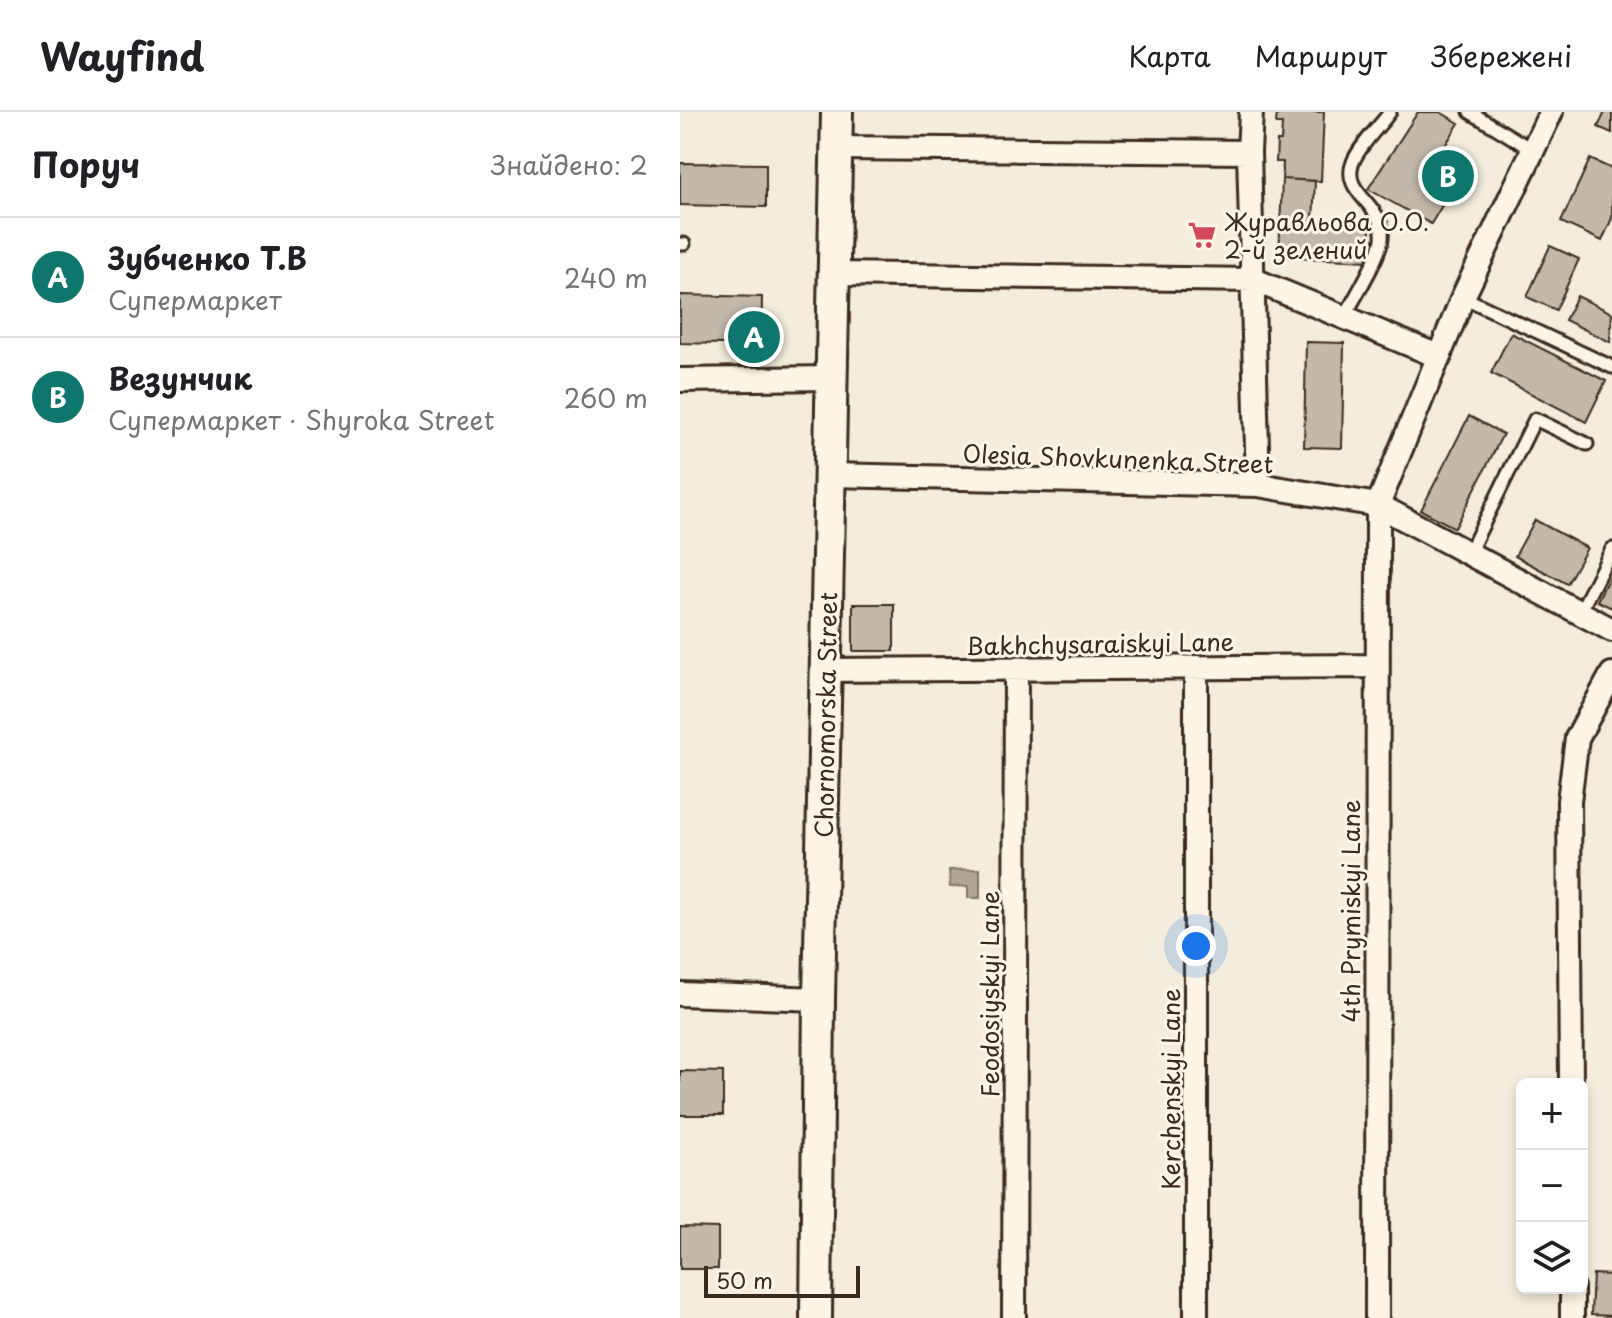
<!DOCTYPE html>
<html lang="uk">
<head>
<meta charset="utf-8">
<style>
	:root { --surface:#fff; --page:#f6f6f6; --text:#202124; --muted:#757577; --line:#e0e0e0; --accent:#0f766e }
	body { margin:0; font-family:"Playpen Sans",sans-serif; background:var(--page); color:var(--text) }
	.controls { position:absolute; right:24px; bottom:24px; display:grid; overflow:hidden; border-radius:12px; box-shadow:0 4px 12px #0003 }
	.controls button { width:72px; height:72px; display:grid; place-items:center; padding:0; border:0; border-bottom:2px solid var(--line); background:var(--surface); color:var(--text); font:40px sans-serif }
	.scale { position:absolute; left:24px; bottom:20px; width:156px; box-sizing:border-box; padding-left:8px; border:4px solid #3b2a1e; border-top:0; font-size:22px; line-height:28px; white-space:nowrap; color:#3b2a1e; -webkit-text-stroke:6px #fcf5e5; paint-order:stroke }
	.you { position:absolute; left:516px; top:834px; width:28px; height:28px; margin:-20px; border:6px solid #fff; border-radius:50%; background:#1a73e8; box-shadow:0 0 0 12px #1a73e833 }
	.badge { display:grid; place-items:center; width:52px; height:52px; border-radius:50%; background:var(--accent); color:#fff; font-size:26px; font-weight:700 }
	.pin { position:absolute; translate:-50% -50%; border:4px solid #fff; box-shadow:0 2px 8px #0006 }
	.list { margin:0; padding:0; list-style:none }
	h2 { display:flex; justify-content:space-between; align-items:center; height:104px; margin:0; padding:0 32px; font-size:34px }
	h2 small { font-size:26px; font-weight:400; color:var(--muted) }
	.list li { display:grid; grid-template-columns:52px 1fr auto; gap:24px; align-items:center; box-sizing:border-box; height:120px; padding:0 32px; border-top:2px solid var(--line) }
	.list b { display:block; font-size:30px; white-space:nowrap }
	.list p { margin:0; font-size:26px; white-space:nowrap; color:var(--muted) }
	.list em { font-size:26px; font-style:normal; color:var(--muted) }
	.icon { flex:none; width:44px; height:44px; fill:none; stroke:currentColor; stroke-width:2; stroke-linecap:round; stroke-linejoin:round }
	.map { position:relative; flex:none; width:932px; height:1206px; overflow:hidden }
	header { display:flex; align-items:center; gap:48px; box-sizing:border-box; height:112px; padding:0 40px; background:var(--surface); border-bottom:2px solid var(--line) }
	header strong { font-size:38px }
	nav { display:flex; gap:44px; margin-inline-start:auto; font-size:28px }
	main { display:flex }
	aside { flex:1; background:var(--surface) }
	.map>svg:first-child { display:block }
	.water { fill:#b0a596; stroke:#817466; stroke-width:2 }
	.building { fill:#c3b9aa; stroke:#3b2a1e; stroke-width:2 }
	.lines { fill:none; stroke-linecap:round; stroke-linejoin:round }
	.lane-casing { stroke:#3b2a1e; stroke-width:17 }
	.street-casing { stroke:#3b2a1e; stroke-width:28 }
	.secondary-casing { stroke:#3b2a1e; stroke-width:36 }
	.lane { stroke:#fcf5e5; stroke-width:11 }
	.street { stroke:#fcf5e5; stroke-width:22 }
	.secondary { stroke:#fcf5e5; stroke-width:30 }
	.labels { text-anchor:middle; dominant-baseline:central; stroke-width:6; stroke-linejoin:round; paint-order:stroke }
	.poi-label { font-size:24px; fill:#3b2a1e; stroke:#fcf5e5; text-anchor:start }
	.street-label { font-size:24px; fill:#3b2a1e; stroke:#fcf5e5 }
</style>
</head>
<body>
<header>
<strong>Wayfind</strong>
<nav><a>Карта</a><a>Маршрут</a><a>Збережені</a></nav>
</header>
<main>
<aside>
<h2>Поруч<small>Знайдено: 2</small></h2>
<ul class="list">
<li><span class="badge">A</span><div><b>Зубченко Т.В</b><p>Супермаркет</p></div><em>240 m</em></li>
<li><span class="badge">B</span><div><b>Везунчик</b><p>Супермаркет · Shyroka Street</p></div><em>260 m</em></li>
</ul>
</aside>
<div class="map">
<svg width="932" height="1206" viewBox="0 0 932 1206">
	<rect width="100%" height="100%" fill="#f4eddd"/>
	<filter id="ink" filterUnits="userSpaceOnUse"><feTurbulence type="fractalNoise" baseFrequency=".0125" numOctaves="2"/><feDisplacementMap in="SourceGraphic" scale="16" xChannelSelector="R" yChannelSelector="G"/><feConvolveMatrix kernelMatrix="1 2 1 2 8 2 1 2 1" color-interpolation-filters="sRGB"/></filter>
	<g filter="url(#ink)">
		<path class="water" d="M300,757V786H288V774L270,775L269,758Z"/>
		<path class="building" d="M597,0H644L641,69L602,67L603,50H596L597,29H601L602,12H596Z
			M738,0H760L779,11L758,45L782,60L751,112L688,77Z
			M925,0H932V21L918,15Z
			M910,47L932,57V106L922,129L881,110Z
			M0,51L86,52V95L0,93Z
			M602,67L635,69L633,110L690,112L689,149L599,145Z
			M870,134L899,147L876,198L847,185Z
			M0,183L82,185L81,233L0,231Z
			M897,184L932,201L930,230L885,208Z
			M831,221L926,269L906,310L811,261Z
			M626,230L664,231L662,336L624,335Z
			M789,304L823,322L775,416L741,398Z
			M855,408L907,436L887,472L835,444Z
			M932,459V496L917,489Z
			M173,492H214V539H173Z
			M0,959L43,960V1003H0Z
			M0,1115L38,1116V1157H0Z
			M913,1162L932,1163V1204L911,1203Z"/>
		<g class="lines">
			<defs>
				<path id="lane" d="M790,0L851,37
					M0,132H4
					M783,185L932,255
					M664,206C673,188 700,145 702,127C706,92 660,82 673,50C680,33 699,15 710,0
					M789,441L855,307L907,332
					M900,500L932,437"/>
				<path id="street" d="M571,0L569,40L578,373
					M156,36L569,40
					M155,162L574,168L760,245
					M0,268L152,266
					M150,363L578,373L698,393L932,518
					M516,555V1206
					M145,558L696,554
					M0,882L139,887
					M891,972L889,689L897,626L932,562
					M892,1176V1206
					M334,1206L336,558
					M697,1206L698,393L783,185L871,0"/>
				<path id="secondary" d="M136,1206L139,887L157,0"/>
			</defs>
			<use href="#lane" class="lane-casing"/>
			<use href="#street" class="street-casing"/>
			<use href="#secondary" class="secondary-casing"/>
			<use href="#lane" class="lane"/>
			<use href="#street" class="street"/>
			<use href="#secondary" class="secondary"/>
		</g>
	</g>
	<defs>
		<symbol id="supermarket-bare" viewBox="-9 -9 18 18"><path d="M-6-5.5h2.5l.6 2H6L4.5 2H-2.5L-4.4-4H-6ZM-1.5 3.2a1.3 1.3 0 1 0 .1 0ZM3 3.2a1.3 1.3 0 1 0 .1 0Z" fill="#d1495b" stroke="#fcf5e5" stroke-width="2.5" paint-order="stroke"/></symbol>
	</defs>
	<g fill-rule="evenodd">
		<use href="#supermarket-bare" x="502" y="103" width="40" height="40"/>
	</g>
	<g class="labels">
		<g class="poi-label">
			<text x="544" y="109">Журавльова О.О.<tspan x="544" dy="28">2-й зелений</tspan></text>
		</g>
		<g class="street-label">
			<text transform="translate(438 346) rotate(2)">Olesia Shovkunenka Street</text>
			<text transform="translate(420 531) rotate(-1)">Bakhchysaraiskyi Lane</text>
			<text transform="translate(145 603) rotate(-89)">Chornomorska Street</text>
			<text transform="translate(670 799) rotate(-90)">4th Prymiskyi Lane</text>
			<text transform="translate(309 882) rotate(-90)">Feodosiyskyi Lane</text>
			<text transform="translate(490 977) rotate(-90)">Kerchenskyi Lane</text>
		</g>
	</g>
</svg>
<div class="controls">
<button>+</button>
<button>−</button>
<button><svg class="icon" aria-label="layers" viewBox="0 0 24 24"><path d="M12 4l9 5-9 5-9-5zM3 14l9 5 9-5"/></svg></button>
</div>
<div class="scale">50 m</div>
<div class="you"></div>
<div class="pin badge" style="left:74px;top:225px">A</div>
<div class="pin badge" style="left:768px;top:64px">B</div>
</div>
</main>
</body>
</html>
